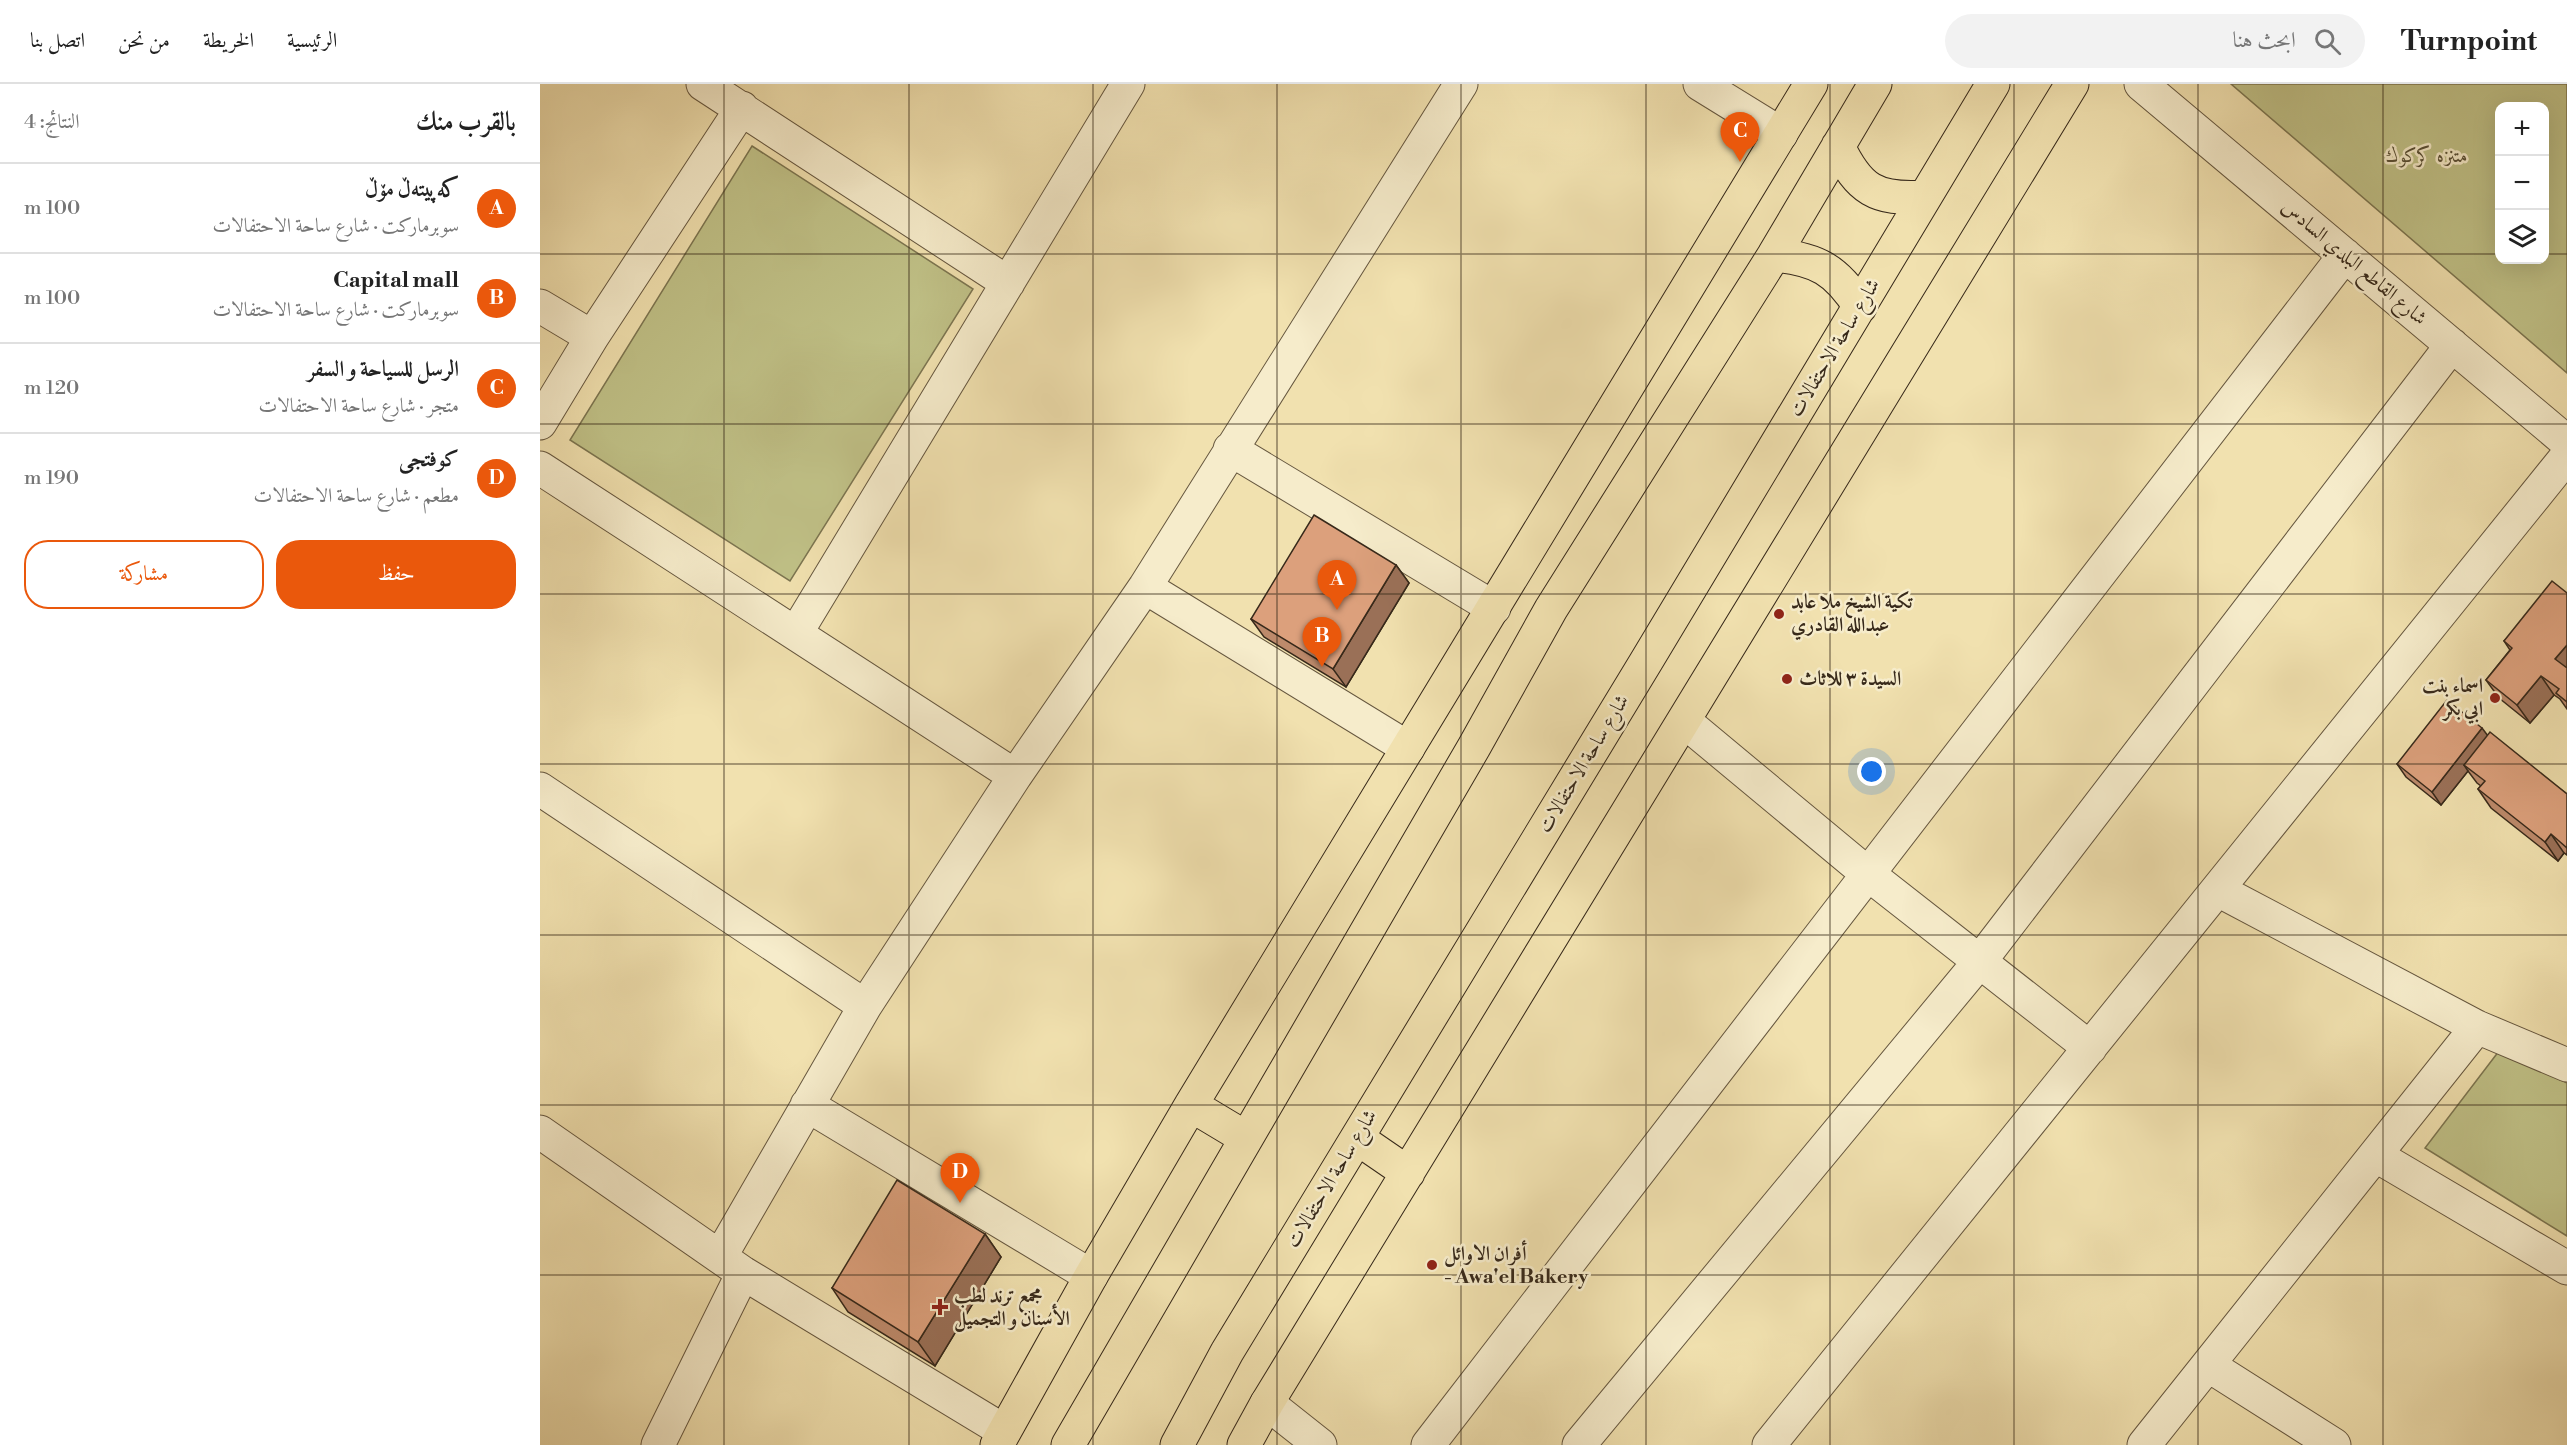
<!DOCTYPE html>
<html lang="ar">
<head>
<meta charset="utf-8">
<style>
	:root { --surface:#fff; --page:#f2f2f2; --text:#222; --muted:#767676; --line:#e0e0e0; --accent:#ea580c }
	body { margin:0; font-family:"Libre Bodoni",Amiri,serif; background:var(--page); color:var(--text); direction:rtl }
	.controls { position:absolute; right:18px; top:18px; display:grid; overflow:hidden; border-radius:12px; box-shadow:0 6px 24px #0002 }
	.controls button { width:54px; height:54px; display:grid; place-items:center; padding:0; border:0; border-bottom:2px solid var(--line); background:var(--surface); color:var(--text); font:30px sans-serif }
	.you { position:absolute; left:1332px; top:688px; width:21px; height:21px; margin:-15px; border:4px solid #fff; border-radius:50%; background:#1a73e8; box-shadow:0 0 0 9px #1a73e833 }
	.badge { display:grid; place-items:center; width:39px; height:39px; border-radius:50%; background:var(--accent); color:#fff; font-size:20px; font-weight:700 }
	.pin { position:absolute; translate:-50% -50px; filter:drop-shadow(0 2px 3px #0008) }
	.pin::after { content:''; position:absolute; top:32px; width:21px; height:18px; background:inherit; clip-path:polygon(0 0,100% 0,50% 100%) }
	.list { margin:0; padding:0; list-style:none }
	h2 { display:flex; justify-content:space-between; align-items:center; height:78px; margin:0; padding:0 24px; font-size:26px }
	h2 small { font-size:20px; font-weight:400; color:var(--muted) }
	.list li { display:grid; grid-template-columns:39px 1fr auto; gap:18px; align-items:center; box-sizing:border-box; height:90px; padding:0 24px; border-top:2px solid var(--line) }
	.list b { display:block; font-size:22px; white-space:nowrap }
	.list p { margin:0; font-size:20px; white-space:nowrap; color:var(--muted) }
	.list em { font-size:20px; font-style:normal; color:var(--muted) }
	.actions { display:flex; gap:12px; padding:18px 24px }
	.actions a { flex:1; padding:14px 0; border:2px solid var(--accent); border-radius:24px; text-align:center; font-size:21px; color:var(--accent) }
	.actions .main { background:var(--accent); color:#fff }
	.icon { flex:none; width:33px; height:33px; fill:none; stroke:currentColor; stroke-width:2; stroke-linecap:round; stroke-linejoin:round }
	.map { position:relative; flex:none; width:2027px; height:1361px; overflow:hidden; direction:ltr }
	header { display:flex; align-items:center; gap:36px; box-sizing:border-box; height:84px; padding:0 30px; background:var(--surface); border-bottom:2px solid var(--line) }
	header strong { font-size:28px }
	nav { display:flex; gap:33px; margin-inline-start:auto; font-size:21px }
	.search { width:420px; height:54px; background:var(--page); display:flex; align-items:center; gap:15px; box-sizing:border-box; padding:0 21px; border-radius:33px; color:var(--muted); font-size:22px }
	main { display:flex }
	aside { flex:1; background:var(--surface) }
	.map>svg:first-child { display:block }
	.green { fill:#c0c187; stroke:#7c7550; stroke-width:1.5; fill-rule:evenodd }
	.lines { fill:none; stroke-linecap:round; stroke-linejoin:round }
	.minor-casing { stroke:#66573f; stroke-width:35 }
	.major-casing { stroke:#37291a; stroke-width:35 }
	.minor { stroke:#f6eccb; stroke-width:33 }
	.major { stroke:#f1e1af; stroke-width:33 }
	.wall { fill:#bd8a6b; stroke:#37291a; stroke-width:1.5 }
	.shaded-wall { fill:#9a7057; stroke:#37291a; stroke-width:1.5 }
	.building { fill:#dca07c; stroke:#37291a; stroke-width:1.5 }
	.grid { fill:none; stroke:#37291a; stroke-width:1.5; stroke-opacity:0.55 }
	.poi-dot { fill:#8f2418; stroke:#f6eccb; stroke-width:2 }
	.labels { text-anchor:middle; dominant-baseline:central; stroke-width:5; stroke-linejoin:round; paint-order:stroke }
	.park-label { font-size:20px; font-style:italic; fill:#594f35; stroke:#f6eccb }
	.street-label { font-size:20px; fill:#37291a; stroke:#f6eccb }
	.poi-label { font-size:20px; font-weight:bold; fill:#37291a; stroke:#f6eccb; text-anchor:start }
</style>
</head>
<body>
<header>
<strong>Turnpoint</strong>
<div class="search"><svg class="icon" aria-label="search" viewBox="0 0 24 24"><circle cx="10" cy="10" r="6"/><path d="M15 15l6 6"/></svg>ابحث هنا</div>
<nav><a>الرئيسية</a><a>الخريطة</a><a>من نحن</a><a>اتصل بنا</a></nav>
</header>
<main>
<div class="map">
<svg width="2027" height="1361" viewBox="0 0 2027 1361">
	<rect width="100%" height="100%" fill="#f1e1af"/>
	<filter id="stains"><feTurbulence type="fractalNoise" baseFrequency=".00333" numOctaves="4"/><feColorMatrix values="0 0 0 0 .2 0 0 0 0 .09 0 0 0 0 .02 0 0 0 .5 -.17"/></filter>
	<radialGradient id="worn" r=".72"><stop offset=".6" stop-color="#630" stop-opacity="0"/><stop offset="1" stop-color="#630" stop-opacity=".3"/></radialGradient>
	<path class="green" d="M1691,0H2027V289ZM2004,22V176H1960V22Z
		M212,62L433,205L250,497L30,356Z
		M1959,967L2027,999V1152L1885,1064Z"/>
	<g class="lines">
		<defs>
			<path id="minor" d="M163,0L468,199
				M1160,0L1241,50
				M1601,0L2027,358
				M0,222L52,253
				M0,339L52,253L202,24
				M690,365L954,524
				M0,384L475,692
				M605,503L868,664
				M256,549L588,0
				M1144,637L1328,790L1550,964
				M0,705L325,922
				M1678,806L1937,943L2027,981
				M267,1021L551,1192
				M0,1048L203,1189L464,1347
				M1835,1071L2027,1184
				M180,1173L325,922L475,692L605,503L921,0
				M1668,1281L1794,1361
				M727,1319L780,1361
				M118,1361L203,1189
				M888,1361L1805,171
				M1039,1361L1440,877L1912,261
				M1229,1361L2027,372
				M1604,1361L1937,943"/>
			<path id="major" d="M1298,62C1319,106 1336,116 1384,113
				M1234,171C1277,175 1297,186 1320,223
				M651,1021L706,1054
				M817,1054L868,1089
				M457,1361L551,1192L651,1021L1271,0
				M528,1361L934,663L1011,525L1234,171L1335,0
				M637,1361L687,1268L1107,576L1453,0
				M704,1361L727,1319L1532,0"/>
		</defs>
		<use href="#minor" class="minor-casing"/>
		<use href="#major" class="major-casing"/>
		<use href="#minor" class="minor"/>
		<use href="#major" class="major"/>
	</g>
	<path class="wall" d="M856,481L869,499L806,603L724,553L711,535Z
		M2027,509V625L2020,615L2014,611L1990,639L1959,614L1946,596L1970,566L1964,557Z
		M1947,651L2027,710V771L2024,769L2018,777L1951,724L1938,705L1941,702L1937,699L1928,687L1901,721L1866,693L1857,680Z
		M445,1150L461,1173L395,1282L308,1228L292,1204Z"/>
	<path class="shaded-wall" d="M856,481L869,499L806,603L793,585Z
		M2027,561V591L2015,575Z
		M2001,592L2014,611L1990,639L1977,621Z
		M1942,644L1951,656L1924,681L1928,687L1901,721L1892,708Z
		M2011,750L2024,769L2018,777L2005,758Z
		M445,1150L461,1173L395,1282L378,1258Z"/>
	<path class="building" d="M774,431L856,481L793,585L711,535Z
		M2012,497L2027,509V561L2015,575L2027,584V618L2016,609L2019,605L2001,592L1977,621L1946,596L1972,564L1964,557Z
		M1907,616L1942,644L1892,708L1857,680Z
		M1950,648L2027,710V764L2011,750L2005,758L1938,705L1945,697L1924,681Z
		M357,1096L445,1150L378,1258L292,1204Z"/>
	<path class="grid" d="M184,0V1361M369,0V1361M553,0V1361M737,0V1361M921,0V1361M1106,0V1361M1290,0V1361M1474,0V1361M1658,0V1361M1843,0V1361M0,170H1960M2004,170H2027M0,340H2027M0,510H2027M0,680H2027M0,851H2027M0,1021H2027M0,1191H2027"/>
	<g class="poi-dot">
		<circle cx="1239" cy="530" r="6"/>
		<circle cx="1247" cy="595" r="6"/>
		<circle cx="1955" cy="614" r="6"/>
		<circle cx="892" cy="1181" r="6"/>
		<path d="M397 1214h6v6h6v6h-6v6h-6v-6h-6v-6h6z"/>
	</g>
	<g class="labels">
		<g class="park-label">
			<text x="1887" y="72">متنزه كركوك</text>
		</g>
		<g class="street-label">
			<text transform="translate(1814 179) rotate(40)">شارع القاطع البلدي السادس</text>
			<text transform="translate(1295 264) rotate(-59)">شارع ساحة الاحتفالات</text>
			<text transform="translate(1044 680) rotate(-59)">شارع ساحة الاحتفالات</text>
			<text transform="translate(792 1095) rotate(-59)">شارع ساحة الاحتفالات</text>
		</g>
		<g class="poi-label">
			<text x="1251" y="518">تكية الشيخ ملا عابد<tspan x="1251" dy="23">عبدالله القادري</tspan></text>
			<text x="1259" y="595">السيدة ٣ للاثاث</text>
			<text x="1943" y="602" text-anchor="end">اسماء بنت<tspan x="1943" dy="23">ابي بكر</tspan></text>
			<text x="904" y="1170">أفران الاوائل<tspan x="904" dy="23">- Awa'el Bakery</tspan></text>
			<text x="414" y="1212">مجمع ترند لطب<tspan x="414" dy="23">الأسنان و التجميل</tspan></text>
		</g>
	</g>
	<rect width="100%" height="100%" filter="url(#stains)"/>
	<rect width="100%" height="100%" fill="url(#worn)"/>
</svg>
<div class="controls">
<button>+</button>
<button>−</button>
<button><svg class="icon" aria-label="layers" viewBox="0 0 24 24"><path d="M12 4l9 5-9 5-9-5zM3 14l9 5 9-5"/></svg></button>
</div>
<div class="you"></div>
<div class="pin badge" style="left:797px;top:526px">A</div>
<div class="pin badge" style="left:782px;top:583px">B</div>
<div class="pin badge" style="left:1200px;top:78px">C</div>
<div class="pin badge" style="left:420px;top:1119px">D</div>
</div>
<aside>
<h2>بالقرب منك<small>النتائج: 4</small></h2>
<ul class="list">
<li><span class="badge">A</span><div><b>کەپیتەڵ مۆڵ</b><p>سوبرماركت · شارع ساحة الاحتفالات</p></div><em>100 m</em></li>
<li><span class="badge">B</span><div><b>Capital mall</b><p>سوبرماركت · شارع ساحة الاحتفالات</p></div><em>100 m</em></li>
<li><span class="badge">C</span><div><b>الرسل للسياحة و السفر</b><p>متجر · شارع ساحة الاحتفالات</p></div><em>120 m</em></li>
<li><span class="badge">D</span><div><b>كوفتجى</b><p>مطعم · شارع ساحة الاحتفالات</p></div><em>190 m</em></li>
</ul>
<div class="actions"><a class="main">حفظ</a><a>مشاركة</a></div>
</aside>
</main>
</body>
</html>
